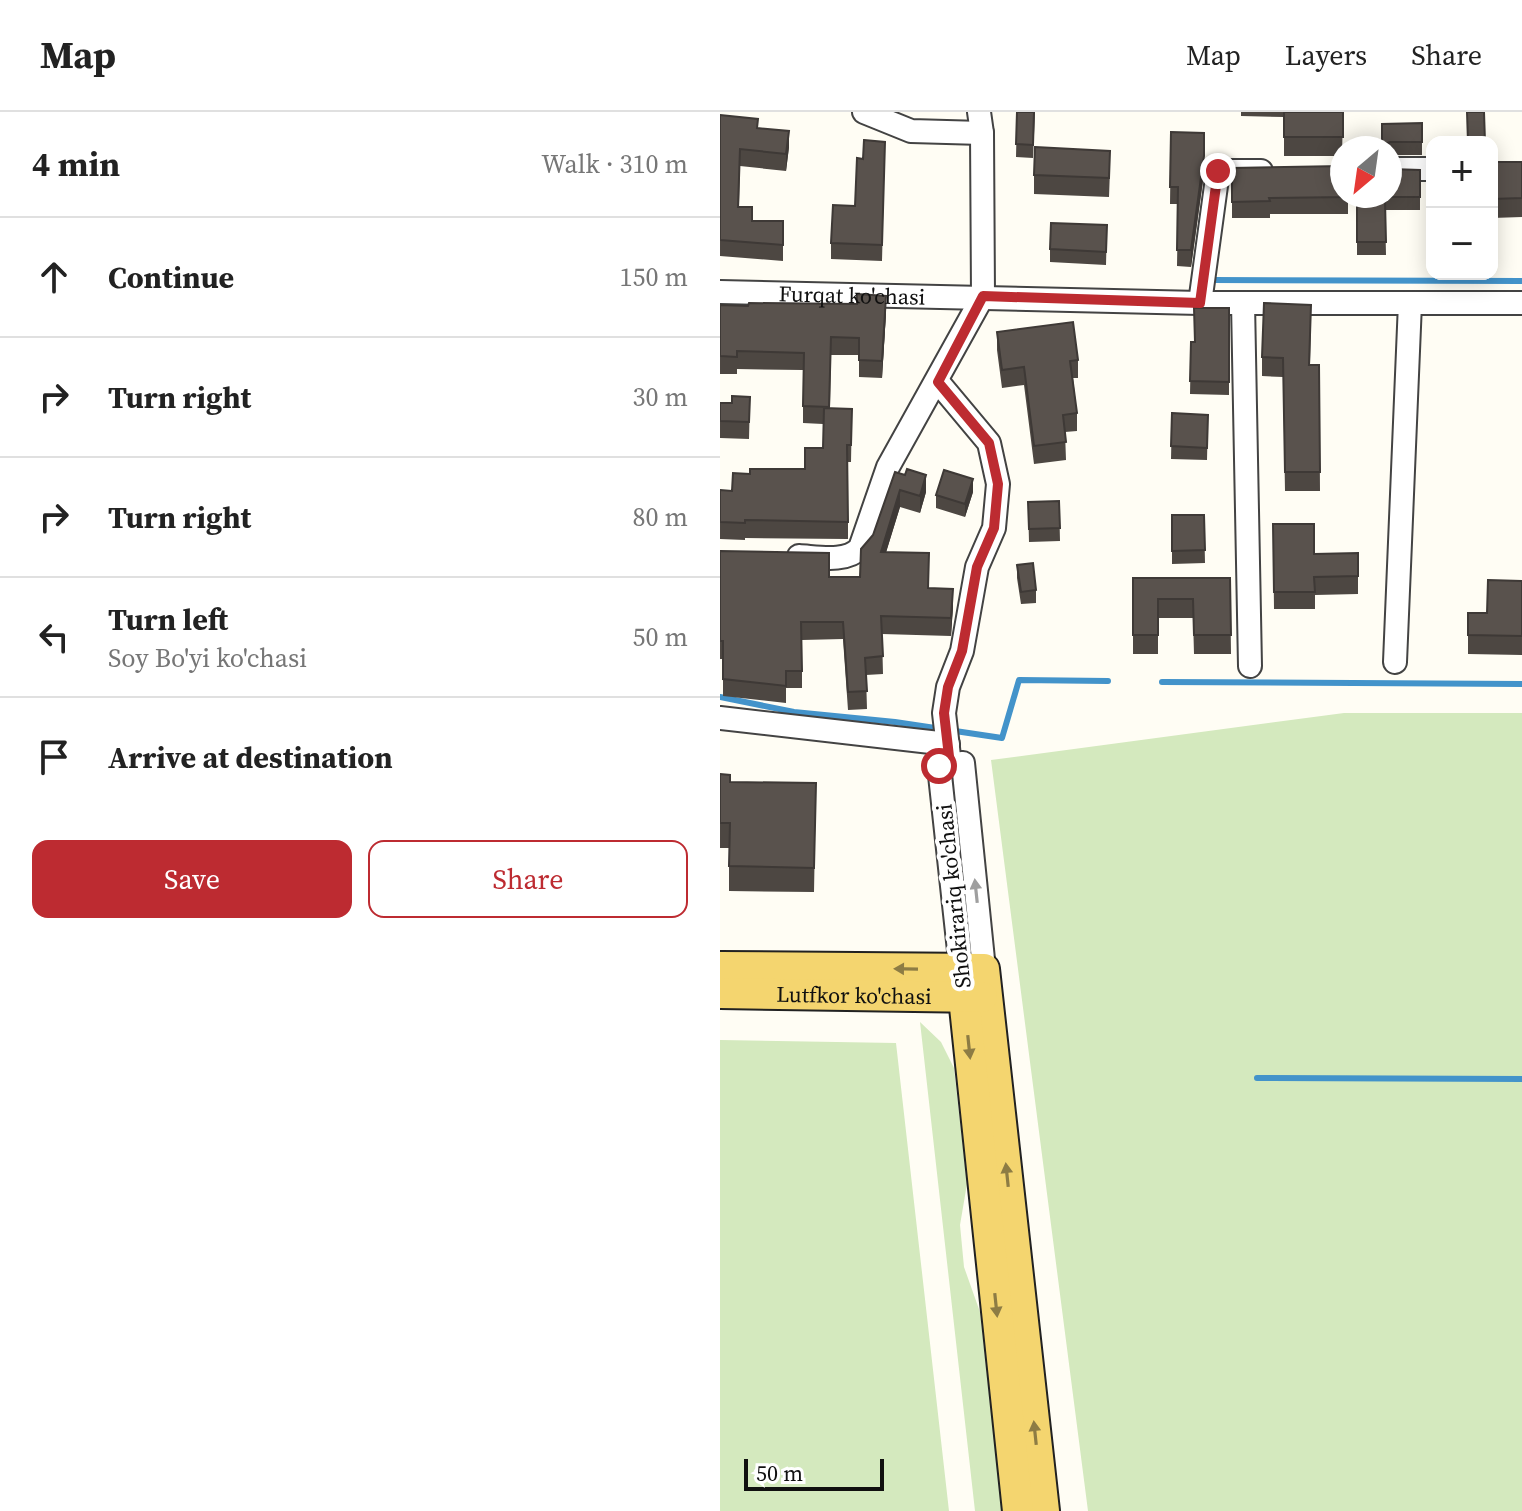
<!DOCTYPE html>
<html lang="en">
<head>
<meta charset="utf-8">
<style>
	:root { --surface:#fff; --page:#f6f6f6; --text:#222; --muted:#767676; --line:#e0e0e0; --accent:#bd2b31 }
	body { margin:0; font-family:"Source Serif 4",serif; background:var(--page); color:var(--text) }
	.controls { position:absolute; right:24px; top:24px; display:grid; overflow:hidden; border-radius:16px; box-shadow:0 4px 20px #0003 }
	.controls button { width:72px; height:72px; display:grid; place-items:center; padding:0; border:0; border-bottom:2px solid var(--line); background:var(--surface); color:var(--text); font:40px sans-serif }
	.compass { position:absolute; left:610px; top:24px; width:72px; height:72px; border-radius:50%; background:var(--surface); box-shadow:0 4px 20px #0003; rotate:209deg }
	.scale { position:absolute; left:24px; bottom:20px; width:140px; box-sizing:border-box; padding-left:8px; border:4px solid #101010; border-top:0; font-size:22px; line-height:28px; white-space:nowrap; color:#101010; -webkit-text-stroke:6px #fff; paint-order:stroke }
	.stop { position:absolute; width:24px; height:24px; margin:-18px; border:6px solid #bd2b31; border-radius:50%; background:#fff }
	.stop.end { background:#bd2b31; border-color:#fff; box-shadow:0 2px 8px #0008 }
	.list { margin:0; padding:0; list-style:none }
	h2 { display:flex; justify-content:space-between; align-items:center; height:104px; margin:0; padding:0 32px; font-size:34px }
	h2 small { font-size:26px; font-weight:400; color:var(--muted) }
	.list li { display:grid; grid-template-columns:52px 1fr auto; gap:24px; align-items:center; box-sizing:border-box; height:120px; padding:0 32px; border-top:2px solid var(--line) }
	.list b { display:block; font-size:30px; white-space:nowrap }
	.list p { margin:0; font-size:26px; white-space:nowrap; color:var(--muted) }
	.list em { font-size:26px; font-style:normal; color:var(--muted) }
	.actions { display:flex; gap:16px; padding:24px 32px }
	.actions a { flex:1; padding:18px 0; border:2px solid var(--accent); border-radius:16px; text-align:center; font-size:28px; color:var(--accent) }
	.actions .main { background:var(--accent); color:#fff }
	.icon { flex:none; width:44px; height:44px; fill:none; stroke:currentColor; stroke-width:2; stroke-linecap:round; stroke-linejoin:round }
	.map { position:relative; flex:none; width:802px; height:1399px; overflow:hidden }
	header { display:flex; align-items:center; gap:48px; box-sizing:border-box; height:112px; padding:0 40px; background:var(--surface); border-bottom:2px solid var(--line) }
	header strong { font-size:38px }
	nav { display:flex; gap:44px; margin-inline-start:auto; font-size:28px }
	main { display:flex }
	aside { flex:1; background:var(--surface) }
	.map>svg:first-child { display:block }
	.green { fill:#d4e9be }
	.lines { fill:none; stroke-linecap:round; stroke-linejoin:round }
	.stream { stroke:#4393ca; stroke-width:6 }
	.minor-casing { stroke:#434343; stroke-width:26 }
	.major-casing { stroke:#212121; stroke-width:34 }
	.minor { stroke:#fff; stroke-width:22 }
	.major { stroke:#f4d56f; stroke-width:30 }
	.wall { fill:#4d4742 }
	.shaded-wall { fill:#3e3936 }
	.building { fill:#59524d; stroke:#3e3936; stroke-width:2 }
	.oneway { fill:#9f9f9f }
	.oneway2 { fill:#8d7c44 }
	.route { stroke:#bd2b31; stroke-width:10 }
	.labels { text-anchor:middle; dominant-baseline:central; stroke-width:8; stroke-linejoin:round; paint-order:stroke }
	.street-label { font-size:22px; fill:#101010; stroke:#fff }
</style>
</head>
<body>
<header>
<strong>Map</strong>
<nav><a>Map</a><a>Layers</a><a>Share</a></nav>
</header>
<main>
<aside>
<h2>4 min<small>Walk · 310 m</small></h2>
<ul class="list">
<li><svg class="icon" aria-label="ahead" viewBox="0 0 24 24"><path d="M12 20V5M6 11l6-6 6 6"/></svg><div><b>Continue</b></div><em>150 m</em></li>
<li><svg class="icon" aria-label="right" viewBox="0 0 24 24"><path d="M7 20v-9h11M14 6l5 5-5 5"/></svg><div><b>Turn right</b></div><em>30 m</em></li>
<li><svg class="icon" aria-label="right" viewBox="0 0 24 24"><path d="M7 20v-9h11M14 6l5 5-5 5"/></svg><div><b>Turn right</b></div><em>80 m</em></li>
<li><svg class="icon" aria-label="left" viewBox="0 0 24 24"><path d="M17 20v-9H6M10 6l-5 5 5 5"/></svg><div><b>Turn left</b><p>Soy Bo'yi ko'chasi</p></div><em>50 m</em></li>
<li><svg class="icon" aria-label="arrive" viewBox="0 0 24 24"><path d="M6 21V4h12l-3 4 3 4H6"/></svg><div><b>Arrive at destination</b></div></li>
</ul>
<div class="actions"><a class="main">Save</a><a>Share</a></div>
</aside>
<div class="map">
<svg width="802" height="1399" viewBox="0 0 802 1399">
	<rect width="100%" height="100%" fill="#fffdf4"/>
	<path class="green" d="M624,601H802V1399H368L271,648Z
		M200,910L221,930L234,956L247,1072L240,1113L244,1155L260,1200L282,1399H255Z
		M0,928L176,931L229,1399H0Z"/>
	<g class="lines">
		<path class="stream" d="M493,168L802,169
			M442,570L802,572
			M0,585L74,600L175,610L282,626L299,568L388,569
			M537,966L802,967"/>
		<defs>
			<g id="minor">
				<path d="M144,0L191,19L262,21"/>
				<path d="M670,57H712"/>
				<path id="s1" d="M0,180L480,191H802"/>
				<path d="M480,191L498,59H541"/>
				<path d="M523,191L530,554"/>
				<path d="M218,270L269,331L278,372L274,416L257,455L242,539L228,575L224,601L230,653"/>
				<path d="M79,444C98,445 126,451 140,436L168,355L263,184L262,21L259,0"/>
				<path d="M675,550L690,191"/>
				<path d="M0,606L228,632"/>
				<path d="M241,857L219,654L243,651L264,857"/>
			</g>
			<g id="major">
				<path d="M0,855L264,857L324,1399"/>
				<path d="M241,857L298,1399"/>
				<path id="s2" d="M0,881L262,885"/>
			</g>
		</defs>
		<use href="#minor" class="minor-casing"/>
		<use href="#major" class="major-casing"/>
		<use href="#minor" class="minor"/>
		<use href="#major" class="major"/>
	</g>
	<path class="wall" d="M297,0H315L313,46L296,45Z
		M521,0H623L622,44H564V5L521,4Z
		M0,3L38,16L69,35L66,59L20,54L19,95L32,109H63V149L0,144Z
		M702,11V43H670V36H662V12Z
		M451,20L484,61L471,155L457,154L458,92H450Z
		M165,30L162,149L111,147V131L135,94L143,47Z
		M772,50H802V105L772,106Z
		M512,56L628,84V102H550V106H512Z
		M390,58L389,85L314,82V63Z
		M700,58V98H665L666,143H637V89H665V84Z
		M387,113L386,153L330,150V137Z
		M0,193L166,201L162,266L139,265V243H111L110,296L132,297L131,350H128V427L25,426V428L0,427V378L12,379L30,362L85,357L103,336V312L83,311V258L17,257V262H0Z
		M509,196V283L470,282L471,230H474Z
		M591,212L590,253H599L600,379H565L563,265L542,264V245Z
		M277,220L358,248V266H353L357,301V319L345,320L346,348L314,352L304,273L282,276L277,238Z
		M30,285L29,327L0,326V291H12Z
		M452,301L488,303L487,348L451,347Z
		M175,360L206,380L200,401L180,395L166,440L208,476L233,494L231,524L162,522L163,562L146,563L147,597L128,598L123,527L82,528V576H66V591L3,584V547H0V439L109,465H140Z
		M253,380L245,405L216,396V383Z
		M339,389L340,429L309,430L308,390Z
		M452,403H484L485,451L452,452Z
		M553,412L594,442L638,441V482L595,483V497H554Z
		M297,453L316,478V491L301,492L297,466Z
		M413,466H510L511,542H474L473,506H438V542H413Z
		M802,469V543L748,542V501H767Z
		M0,662L10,670L96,671L94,780L9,779V736H0Z"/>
	<path class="shaded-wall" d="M69,19V35L66,59V42Z
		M484,21V61L471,155V138Z
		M670,30V36H662V33Z
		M166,184V201L162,266V249Z
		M206,363V380L200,401V384Z
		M253,367V380L245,405V392Z
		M180,378V395L161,457V440Z
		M233,477V494L231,524V506Z"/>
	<path class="building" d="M297,0H314L313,33L296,32Z
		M564,0H623V25H564Z
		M747,0H764L765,30H748Z
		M0,3L38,7L37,16L69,19L66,42L20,37L18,95H32V109H63V133L0,128Z
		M702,11V30H670L662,33V12Z
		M451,20L484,21V44L471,138H457L458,75H450Z
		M144,28L165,30L162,133L111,131L113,93L135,94L137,46L143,47Z
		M315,35L390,39L389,66L314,63Z
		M772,50H802V86L772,87Z
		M622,54V84H628V85L549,86L550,89L512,90V56Z
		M670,57L700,58V85H665V84H670Z
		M637,89H665L666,130H637Z
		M331,111L387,113L386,140L330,137Z
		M137,182L166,184L162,249L139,248V226L111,225L109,295L83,294L84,241L17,239V245L0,244V193L28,194L29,191L137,192Z
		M544,191L591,193L589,253H599L600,360H565L563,246L542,245Z
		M474,196H509V270L470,269L471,230H475Z
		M353,210L358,248L350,249L357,301L343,303L346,330L314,334L304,255L282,258L277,220Z
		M12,284L30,285L29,310L0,309V291H12Z
		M104,296L132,297L131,333H127L128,410L25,408V411L0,410V378L12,379L13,361L30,362V357H85V336H103Z
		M452,301L488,303L487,336L451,334Z
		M187,357L206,363L200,384L180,378L161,440L209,441L208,476L233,477L231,506L161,504L163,544L145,546L147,579L128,580L123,510H81L82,559H66V574L3,567V529H0V439L109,441V465H140L141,437L153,423L175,360L185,363Z
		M224,358L253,367L245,392L216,383Z
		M339,389L340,416L309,417L308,390Z
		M452,403H484L485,438L452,439Z
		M553,412H594V442L638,441V464L594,465L595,480H554Z
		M313,451L316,478L301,480L297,453Z
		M413,466H510L511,523H474L473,487H438V523H413Z
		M768,468L802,469V524L748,523V501H767Z
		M0,662L10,663V670L96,671L94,756L9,754L10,711H0Z"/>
	<defs><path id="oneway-solid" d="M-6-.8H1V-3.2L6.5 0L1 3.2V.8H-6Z" transform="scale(2)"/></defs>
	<use class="oneway" href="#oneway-solid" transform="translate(256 779) rotate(-96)"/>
	<g class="oneway2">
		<use href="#oneway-solid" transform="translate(186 857) rotate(-179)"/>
		<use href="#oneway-solid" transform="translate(249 935) rotate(84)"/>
		<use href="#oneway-solid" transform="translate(287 1063) rotate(-96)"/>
		<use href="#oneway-solid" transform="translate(276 1193) rotate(84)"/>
		<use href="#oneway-solid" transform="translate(315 1321) rotate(-96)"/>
	</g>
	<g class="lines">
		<path class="route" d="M219,654L230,653L224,601L228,575L242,539L257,455L274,416L278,372L269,331L218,270L263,184L480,191L498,59"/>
	</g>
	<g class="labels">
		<g class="street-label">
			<text stroke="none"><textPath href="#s1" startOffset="132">Furqat ko'chasi</textPath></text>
			<text transform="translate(233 784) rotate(-96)">Shokirariq ko'chasi</text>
			<text stroke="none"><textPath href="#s2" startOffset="134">Lutfkor ko'chasi</textPath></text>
		</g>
	</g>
</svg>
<div class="controls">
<button>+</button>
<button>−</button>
</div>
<svg class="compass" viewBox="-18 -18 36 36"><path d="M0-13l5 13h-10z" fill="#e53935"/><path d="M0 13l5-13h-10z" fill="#767676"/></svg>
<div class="scale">50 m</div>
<div class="stop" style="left:219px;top:654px"></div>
<div class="stop end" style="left:498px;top:59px"></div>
</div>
</main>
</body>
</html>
